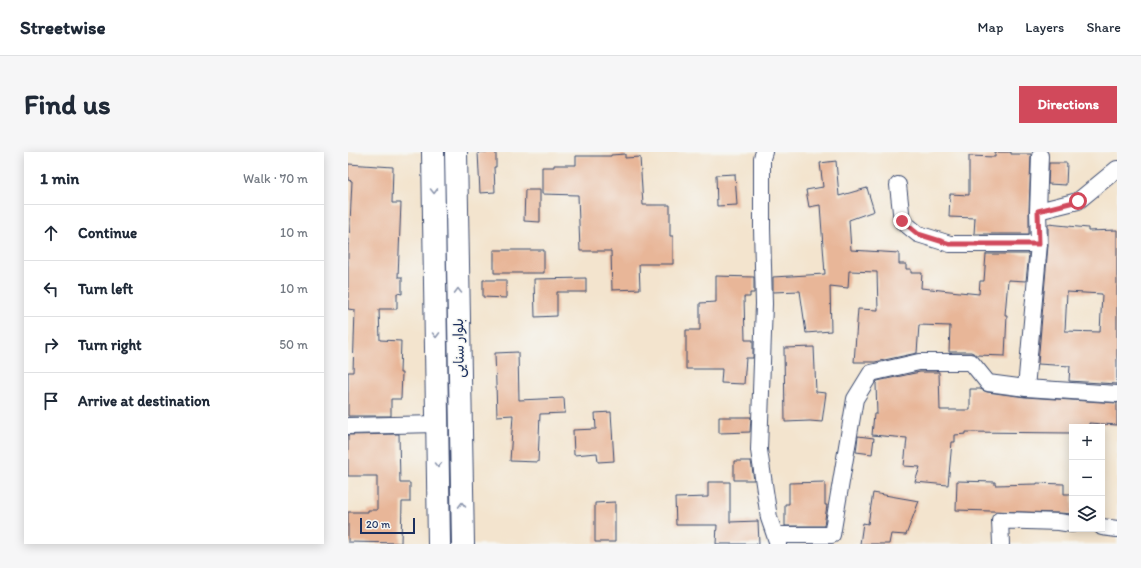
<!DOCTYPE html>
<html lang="en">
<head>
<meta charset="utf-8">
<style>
	:root { --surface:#fff; --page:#f6f6f7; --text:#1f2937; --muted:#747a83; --line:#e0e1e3; --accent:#d1495b }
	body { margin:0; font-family:Itim,"Playpen Sans Arabic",sans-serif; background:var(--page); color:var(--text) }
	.controls { position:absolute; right:12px; bottom:12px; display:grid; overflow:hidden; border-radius:0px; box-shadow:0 2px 10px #0003 }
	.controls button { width:36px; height:36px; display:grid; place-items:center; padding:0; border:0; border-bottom:1px solid var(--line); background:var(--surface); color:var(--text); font:20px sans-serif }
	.scale { position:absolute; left:12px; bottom:10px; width:55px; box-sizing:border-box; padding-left:4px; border:2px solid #1b2f5e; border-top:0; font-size:11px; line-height:14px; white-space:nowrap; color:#1b2f5e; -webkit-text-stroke:3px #f6f6f2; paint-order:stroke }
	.stop { position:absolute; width:12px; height:12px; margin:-9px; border:3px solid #d1495b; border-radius:50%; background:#fff }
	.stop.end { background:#d1495b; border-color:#fff; box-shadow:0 1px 4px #0008 }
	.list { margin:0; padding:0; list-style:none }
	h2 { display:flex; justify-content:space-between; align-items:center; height:52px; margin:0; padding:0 16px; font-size:17px }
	h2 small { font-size:13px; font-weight:400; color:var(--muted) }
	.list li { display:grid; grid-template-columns:26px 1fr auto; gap:12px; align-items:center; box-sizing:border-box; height:56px; padding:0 16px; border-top:1px solid var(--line) }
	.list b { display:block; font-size:15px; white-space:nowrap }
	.list em { font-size:13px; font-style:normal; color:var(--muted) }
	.icon { flex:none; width:22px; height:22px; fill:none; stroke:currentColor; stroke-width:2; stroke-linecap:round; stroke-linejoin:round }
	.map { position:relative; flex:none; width:769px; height:392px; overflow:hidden; border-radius:0px }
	header { display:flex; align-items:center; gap:24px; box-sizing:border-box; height:56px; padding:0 20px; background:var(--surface); border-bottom:1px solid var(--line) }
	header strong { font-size:19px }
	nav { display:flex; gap:22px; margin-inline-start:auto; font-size:14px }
	.intro { display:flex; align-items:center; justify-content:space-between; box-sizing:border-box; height:96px; padding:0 24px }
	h1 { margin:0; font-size:28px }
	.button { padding:10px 18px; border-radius:0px; background:var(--accent); color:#fff; font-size:14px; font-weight:700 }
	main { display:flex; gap:24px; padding:0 24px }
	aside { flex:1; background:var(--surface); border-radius:0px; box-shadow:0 2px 10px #0003 }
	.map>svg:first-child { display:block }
	.building { fill:#e8b698; fill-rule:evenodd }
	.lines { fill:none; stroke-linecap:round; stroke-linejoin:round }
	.minor-casing { stroke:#3b4a6f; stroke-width:18 }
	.secondary-casing { stroke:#3b4a6f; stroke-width:24 }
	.minor { stroke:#fff; stroke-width:16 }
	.secondary { stroke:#fff; stroke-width:22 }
	.oneway { stroke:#8d97ae }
	.route { stroke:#d1495b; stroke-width:5 }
	.labels { text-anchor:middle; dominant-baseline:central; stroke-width:3; stroke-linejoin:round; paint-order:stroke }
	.street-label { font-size:14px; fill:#1b2f5e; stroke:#f6f6f2 }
</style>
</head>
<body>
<header>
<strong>Streetwise</strong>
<nav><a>Map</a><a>Layers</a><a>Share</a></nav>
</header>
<div class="intro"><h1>Find us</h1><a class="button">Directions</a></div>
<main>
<aside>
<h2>1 min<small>Walk · 70 m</small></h2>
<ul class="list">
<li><svg class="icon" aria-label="ahead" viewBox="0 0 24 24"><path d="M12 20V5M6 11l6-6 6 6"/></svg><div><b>Continue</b></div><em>10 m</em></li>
<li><svg class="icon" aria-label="left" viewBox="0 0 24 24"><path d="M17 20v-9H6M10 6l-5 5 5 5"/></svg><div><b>Turn left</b></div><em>10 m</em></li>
<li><svg class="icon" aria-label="right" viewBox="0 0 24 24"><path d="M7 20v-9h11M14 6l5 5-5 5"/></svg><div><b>Turn right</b></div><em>50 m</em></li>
<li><svg class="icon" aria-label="arrive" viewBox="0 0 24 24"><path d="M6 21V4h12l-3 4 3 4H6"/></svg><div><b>Arrive at destination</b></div></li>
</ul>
</aside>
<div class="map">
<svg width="769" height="392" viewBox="0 0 769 392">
	<rect width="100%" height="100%" fill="#f6f6f2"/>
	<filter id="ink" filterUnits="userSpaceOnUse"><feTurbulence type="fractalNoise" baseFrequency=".025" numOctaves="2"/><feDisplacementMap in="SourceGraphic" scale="8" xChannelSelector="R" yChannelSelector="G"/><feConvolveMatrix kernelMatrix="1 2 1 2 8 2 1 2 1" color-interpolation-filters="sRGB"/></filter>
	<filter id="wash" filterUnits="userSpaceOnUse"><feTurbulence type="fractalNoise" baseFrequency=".012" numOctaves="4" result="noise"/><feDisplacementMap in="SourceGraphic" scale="16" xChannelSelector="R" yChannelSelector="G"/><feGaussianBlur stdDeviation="0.9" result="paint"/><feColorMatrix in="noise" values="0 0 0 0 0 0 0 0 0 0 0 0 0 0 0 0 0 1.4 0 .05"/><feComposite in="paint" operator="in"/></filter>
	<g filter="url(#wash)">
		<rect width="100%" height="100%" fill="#f3e4ce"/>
		<g id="blocks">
			<path class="building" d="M130,0H148V15H146L147,40L132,41Z
				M647,0H663V2H683L681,59V82H626L627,66L601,65L602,42L621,43V4L647,5Z
				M277,2V6L292,5L295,53H322V84H325V112H291L292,137L264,138L263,99H232L230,43L194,42V15H206V13H228V4H263V3Z
				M488,9L491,44L519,36L526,59L501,68L503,98L551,101V112H558V117H563V121H574L573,136L631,142L632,129H636L638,102H681L678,129L660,128L657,163H659L657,204L629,203L623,200H601L602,174L571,173L569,201L527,210H506L510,157L530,158L529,120L501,119L500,136L482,134L483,179L458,181L452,139L425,140V125L477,122L472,53L461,55L458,38L475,35L472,11Z
				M701,11H719L718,33L700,32Z
				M0,12L45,15L44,51H53L50,125H54V142L49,141V157H31L32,188L53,189L52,221H54L53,247H43V264H0V220H5L7,158L0,157V92H1L4,29L0,28Z
				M387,22L389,53L369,54L368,23Z
				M177,38H192V70L176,69Z
				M700,72L740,76V79L769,78V232L721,229L722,214L690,212L700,93ZM719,140L754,142L752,180L717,179Z
				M146,98H196V121H146Z
				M368,124L406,125V141H402V145H396L397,188H405V206H398L396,232L373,231L374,217H338V178H352V151L368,150Z
				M238,126V140H209V164L187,165L186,127Z
				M135,128H158V146L135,145Z
				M466,195L468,240L478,241L474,270L462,269L437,270L436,196Z
				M170,200L171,248L216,246L217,261L192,262L190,310L162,309L165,263L149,264L147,201Z
				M572,220H591L592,258H622V237H632L639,240L677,245L769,251V273L741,271V275H724V281L618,280V282L607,283V290H604L600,333L567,330L572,315L556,314L559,286L524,283L526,262H529L528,232L529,229Z
				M263,260L266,309L250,310L249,301L226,303L225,278L248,277L247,261Z
				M371,265H403L402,280L371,281Z
				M51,282L52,331H62V350H54L53,391L0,390V360H20V358H29V324H0V283Z
				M510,284L526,286L524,302L508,300Z
				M386,309H403L406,328H386Z
				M609,329L647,330V333L689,332V331L716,332V342H724V362L711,361L608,358Z
				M360,330H382V370L410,369L411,392H368L369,373H328L327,346L360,345Z
				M477,330V353H479L476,374H437V352H441V331Z
				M525,341L571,349L558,383L543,382L541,392H512L515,371L520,372Z
				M267,350V390H247V351Z"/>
		</g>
	</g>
	<g filter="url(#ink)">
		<use href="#blocks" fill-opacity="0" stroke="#3b4a6f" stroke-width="1"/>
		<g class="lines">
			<defs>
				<path id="minor" d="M416,0L414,6V76L416,152L411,298L421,366L430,392
					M692,4L690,59L691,92L678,236L769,242
					M550,33L554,69L570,82L602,92H691
					M690,59L730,49L769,17
					M0,274L89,272
					M754,375L769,377
					M428,383H484L507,247L523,221L571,210H623L640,231L678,236
					M653,392L652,368L711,370L724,372"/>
				<path id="secondary" d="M85,0L91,392
					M108,0L115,392"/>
			</defs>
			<use href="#minor" class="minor-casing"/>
			<use href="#secondary" class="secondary-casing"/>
			<use href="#minor" class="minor"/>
			<use href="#secondary" class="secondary"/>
		</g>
		<defs><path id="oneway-chevron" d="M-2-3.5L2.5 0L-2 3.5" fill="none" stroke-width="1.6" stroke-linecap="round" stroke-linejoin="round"/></defs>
		<g class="oneway">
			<use href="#oneway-chevron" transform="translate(86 39) rotate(89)"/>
			<use href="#oneway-chevron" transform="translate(110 139) rotate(-91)"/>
			<use href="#oneway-chevron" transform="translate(88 183) rotate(89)"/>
			<use href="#oneway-chevron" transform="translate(90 313) rotate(89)"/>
			<use href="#oneway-chevron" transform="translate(114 353) rotate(-91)"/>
		</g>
	</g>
	<g class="lines" filter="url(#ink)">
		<path class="route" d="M554,69L570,82L602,92H691L690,59L730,49"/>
	</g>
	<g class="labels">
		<g class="street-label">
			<text transform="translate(111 196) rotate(-91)">بلوار سنایی</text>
		</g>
	</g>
</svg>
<div class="controls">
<button>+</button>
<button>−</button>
<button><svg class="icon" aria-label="layers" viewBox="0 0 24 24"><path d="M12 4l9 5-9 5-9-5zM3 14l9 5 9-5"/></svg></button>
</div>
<div class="scale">20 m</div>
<div class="stop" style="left:730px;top:49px"></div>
<div class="stop end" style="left:554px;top:69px"></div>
</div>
</main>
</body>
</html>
